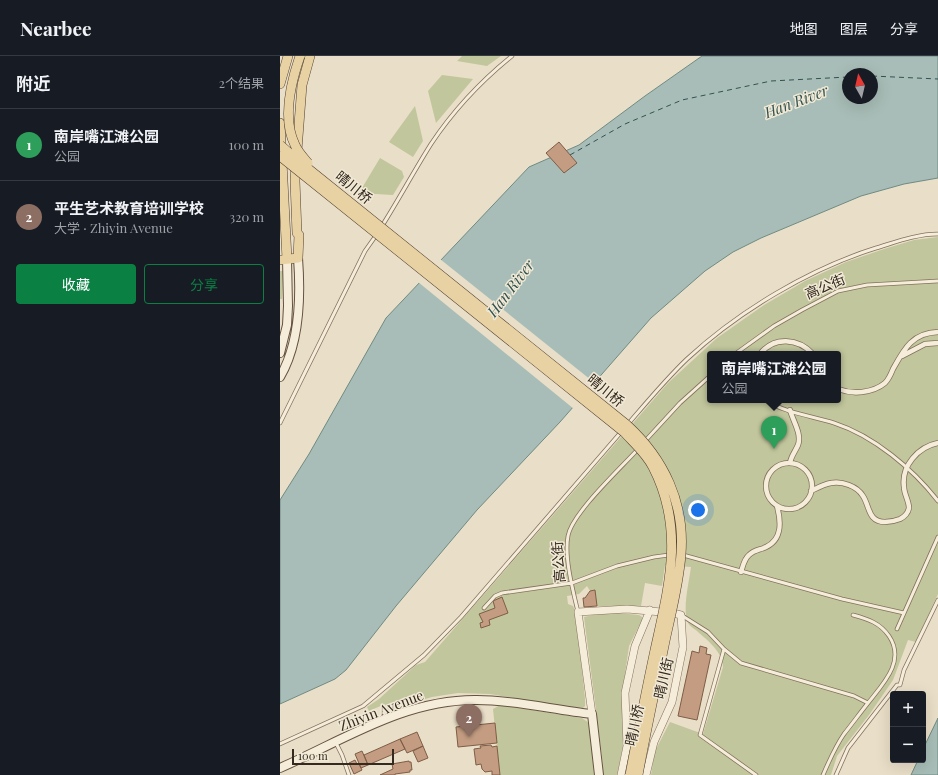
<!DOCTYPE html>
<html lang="zh">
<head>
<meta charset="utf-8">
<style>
	:root { --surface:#171b24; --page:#20242c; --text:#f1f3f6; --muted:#9ea1a6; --line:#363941; --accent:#0b8043 }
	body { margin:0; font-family:"Playfair Display","Noto Sans SC",serif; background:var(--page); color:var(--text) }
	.controls { position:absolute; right:12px; bottom:12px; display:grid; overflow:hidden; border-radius:4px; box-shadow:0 4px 16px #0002 }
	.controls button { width:36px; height:36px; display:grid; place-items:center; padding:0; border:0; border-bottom:1px solid var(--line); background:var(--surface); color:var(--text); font:20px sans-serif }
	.compass { position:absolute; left:562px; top:12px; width:36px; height:36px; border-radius:50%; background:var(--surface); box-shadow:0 4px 16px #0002; rotate:352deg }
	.scale { position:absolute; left:12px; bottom:10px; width:102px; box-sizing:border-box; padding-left:4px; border:2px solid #342a20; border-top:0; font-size:11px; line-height:14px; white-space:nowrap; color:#342a20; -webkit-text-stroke:3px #f1e9d5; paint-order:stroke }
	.you { position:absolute; left:418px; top:454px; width:14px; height:14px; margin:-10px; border:3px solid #fff; border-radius:50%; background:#1a73e8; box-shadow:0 0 0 6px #1a73e833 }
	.badge { display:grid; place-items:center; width:26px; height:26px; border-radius:50%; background:var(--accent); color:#fff; font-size:13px; font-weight:700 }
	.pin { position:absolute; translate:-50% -33px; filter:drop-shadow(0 1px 2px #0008) }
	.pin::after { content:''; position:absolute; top:21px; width:14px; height:12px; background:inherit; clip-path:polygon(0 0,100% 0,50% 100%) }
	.popup { position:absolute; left:427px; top:295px; width:134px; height:52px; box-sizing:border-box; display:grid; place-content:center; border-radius:4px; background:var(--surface); filter:drop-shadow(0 1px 3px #0005); font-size:13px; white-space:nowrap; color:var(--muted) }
	.popup b { font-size:15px; color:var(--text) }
	.popup::after { content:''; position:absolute; left:50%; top:100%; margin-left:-8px; border:8px solid transparent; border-top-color:var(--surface) }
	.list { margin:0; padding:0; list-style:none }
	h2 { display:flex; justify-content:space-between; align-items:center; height:52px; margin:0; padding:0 16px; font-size:17px }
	h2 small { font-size:13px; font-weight:400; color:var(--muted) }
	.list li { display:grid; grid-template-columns:26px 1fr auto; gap:12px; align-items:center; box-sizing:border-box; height:72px; padding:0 16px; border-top:1px solid var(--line) }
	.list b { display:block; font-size:15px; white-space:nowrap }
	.list p { margin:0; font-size:13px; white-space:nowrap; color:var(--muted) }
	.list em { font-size:13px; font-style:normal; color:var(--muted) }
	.actions { display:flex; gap:8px; padding:12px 16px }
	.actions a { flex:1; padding:9px 0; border:1px solid var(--accent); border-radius:4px; text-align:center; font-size:14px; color:var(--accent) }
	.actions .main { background:var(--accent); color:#fff }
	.map { position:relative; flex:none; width:658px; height:719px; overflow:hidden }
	header { display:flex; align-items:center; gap:24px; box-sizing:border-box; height:56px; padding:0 20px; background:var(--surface); border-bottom:1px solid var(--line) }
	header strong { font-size:19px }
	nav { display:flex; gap:22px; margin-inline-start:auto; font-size:14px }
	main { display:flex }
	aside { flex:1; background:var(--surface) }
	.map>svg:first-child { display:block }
	.green { fill:#c1c69c; fill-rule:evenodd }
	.water { fill:#a8bdb7; stroke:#6f8b83; fill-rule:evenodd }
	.pier { fill:#e9dec7 }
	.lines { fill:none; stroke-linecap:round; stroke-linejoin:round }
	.ferry { stroke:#315250; stroke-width:1; stroke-dasharray:5 4; stroke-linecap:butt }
	.building { fill:#c39c81; stroke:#7f5d47 }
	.service-casing { stroke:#82715e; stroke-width:4.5 }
	.pedestrian-casing { stroke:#82715e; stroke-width:6 }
	.tertiary-casing { stroke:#82715e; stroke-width:8 }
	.secondary-casing { stroke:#645341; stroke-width:10 }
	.primary-casing { stroke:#514032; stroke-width:10 }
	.service { stroke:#f5ecd9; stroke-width:3 }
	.pedestrian { stroke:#f5ecd9; stroke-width:4.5 }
	.tertiary { stroke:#f5ecd9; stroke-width:7 }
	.secondary { stroke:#f5ecd9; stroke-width:8 }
	.primary { stroke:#e8d2a3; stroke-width:9 }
	.primary-bridge-casing { stroke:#514032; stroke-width:10; stroke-linecap:butt }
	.primary-bridge { stroke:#e8d2a3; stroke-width:9 }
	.labels { text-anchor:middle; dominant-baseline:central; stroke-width:3; stroke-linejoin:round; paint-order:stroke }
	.street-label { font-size:14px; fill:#342a20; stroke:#f1e9d5 }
	.water-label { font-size:15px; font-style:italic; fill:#315250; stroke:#f1e9d5 }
</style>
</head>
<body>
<header>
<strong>Nearbee</strong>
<nav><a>地图</a><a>图层</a><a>分享</a></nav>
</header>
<main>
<aside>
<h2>附近<small>2个结果</small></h2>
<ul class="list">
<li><span class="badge" style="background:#2e9e5b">1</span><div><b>南岸嘴江滩公园</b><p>公园</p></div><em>100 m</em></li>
<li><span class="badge" style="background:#8d6e63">2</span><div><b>平生艺术教育培训学校</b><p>大学 · Zhiyin Avenue</p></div><em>320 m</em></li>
</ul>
<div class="actions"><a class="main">收藏</a><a>分享</a></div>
</aside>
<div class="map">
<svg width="658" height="719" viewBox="0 0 658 719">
	<rect width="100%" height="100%" fill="#e9dec7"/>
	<path class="green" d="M182,0H221L207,10L177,5Z
		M162,19L193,23L156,67L148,35Z
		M135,50L143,85L133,101L109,86Z
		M100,102L122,115L124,121L113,139L79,137Z
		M658,181V538L636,586L628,584L613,624L589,659L557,700L551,719H371L375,695L390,666L423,678L443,611C442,595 428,585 417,575C413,572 408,569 407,564C403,550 409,526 411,511L385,509L382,530L365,527L361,550H317L314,534L310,535L307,530L299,538L287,540L288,548L293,550L296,557L305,643V650L303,652L287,651L210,638L178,637L152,641L108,654L105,648L89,655L87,651L99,643L136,609L145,606L388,327L437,282L484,249L525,225L566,206L604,193L634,184ZM430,298H558V344H430Z
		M0,215H3L2,243H0Z
		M338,557L359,559L362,561V564L349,590L346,611L342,640L343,690L337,719H323L322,700L304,561L318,558Z
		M220,649L302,662L309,667L310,671L314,719H220L213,653Z"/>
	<path class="water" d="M422,0H658V122L624,128L581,140L481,182L453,196L425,215L371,262L280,366L197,454L116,550L66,614L55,623L0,648V444L29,398L106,262L249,111L299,89L365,40ZM568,18H592V42H568Z
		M658,662V719H631L638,704H643V693Z"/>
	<path class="pier" d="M160,203L316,328L294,353L138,226Z"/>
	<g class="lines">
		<path class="ferry" d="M592,20L658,23
			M290,99L345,68L402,44L491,25L568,21"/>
	</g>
	<path class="building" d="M279,86L297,107L284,117L266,97Z
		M315,534L317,550L304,551L303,542H305L310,535Z
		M222,541L228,557L209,564L210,569L201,572L200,567L203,566L199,558L215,552L213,545Z
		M420,590L427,592L426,598L431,599L417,664L398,660L412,595L419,597Z
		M215,667L217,687L178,691L176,671Z
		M137,676L143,690L127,697L120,683Z
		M120,683L125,693L88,709L84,699Z
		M211,689L212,691L217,690L220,719H212V715L205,716L202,713L201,708L196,709L194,693L201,692L200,690Z
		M143,690L148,702L138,706L133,695Z
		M82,695L88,709L81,712L75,698Z
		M75,704L77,708H79L82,714L74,718L69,707Z
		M129,705V706H131L132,714H130V716L115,718V719H100L113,713L112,708Z"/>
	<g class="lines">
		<defs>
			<path id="service" d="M102,170C119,143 134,115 151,88C173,55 201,25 232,0
				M455,298L494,270L522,254L558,235L587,229L658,225
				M485,344C505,357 532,360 554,367C594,380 633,413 658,445
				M0,367L85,195L97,178
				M348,368C367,346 386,323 407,303C459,255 529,213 596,192C616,186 637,178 658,178
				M365,385L400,347L430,320
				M403,499L562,543L624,557
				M204,552L215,540L222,537L292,527L337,510L374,501L389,499
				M298,556C293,535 284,501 288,480C292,457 342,411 359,392
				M401,559L428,576L444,593L420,679L476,719
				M617,573L658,481
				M444,593L461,607L574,640L588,647
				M56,687L62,699L69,719
				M0,688L83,650L144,599L181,561L342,375
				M543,719C549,705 555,691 564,678C572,668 580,657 588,647C603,628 626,605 609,580C600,567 588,563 573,559
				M556,719L568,692L617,629H620L624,614L658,544"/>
			<path id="pedestrian" d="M480,298C494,280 518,282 533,298
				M622,300L645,288L658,287
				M558,333C566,336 574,337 582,336C590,335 599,332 605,327C609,323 611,318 613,313C624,293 632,277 658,276
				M510,354C513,365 522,378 518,389C515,396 511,400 510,407
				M486 430a23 23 0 1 1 46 0a23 23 0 1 1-46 0Z
				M531,435C537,432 544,428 551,427C562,425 577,430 583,440C590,451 588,466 605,466C610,466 615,465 620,463C624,461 628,457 629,452C629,445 624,438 624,431C621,410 638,391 658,387
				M461,516C463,510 464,503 469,499C474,494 480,494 486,491C503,483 501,465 497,450"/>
			<path id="tertiary" d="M312,658L298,556L347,553L393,557L401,559L403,591L392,646L374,686L366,719
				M341,719L347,690L345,637L355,590L370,554"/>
			<path id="secondary" d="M0,297L7,269L8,250L7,203
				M0,321C20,287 21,241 18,202
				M0,712C64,684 125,643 197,644C235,644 274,654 312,658L319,719"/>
			<path id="primary" d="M0,28L8,0
				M0,67L7,203
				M17,94L22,29L30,0
				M0,204L18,202L19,179L17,177L15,125L16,107"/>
		</defs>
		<use href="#service" class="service-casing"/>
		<use href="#pedestrian" class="pedestrian-casing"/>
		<use href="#tertiary" class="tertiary-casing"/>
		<use href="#secondary" class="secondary-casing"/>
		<use href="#primary" class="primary-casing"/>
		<use href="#service" class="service"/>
		<use href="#pedestrian" class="pedestrian"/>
		<use href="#tertiary" class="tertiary"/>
		<use href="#secondary" class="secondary"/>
		<use href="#primary" class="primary"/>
		<defs>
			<path id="primary-bridge" d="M20,0C11,26 2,63 15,89C18,96 23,101 28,107
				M0,89L21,107L347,369C384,403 405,447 401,498C399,527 391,557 385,585C376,630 366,674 358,719
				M0,100L344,376C354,387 366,397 373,411C405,473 389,530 375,594C366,636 358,677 350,719"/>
		</defs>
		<use href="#primary-bridge" class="primary-bridge-casing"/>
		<use href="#primary-bridge" class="primary-bridge"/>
	</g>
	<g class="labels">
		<g class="street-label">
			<text transform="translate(74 131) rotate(39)">晴川桥</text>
			<text transform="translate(545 230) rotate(-23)">高公街</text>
			<text transform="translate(326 334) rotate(39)">晴川桥</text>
			<text transform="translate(278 506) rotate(-94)">高公街</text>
			<text transform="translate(383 622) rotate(-77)">晴川街</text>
			<text transform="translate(101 654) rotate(-21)">Zhiyin Avenue</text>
			<text transform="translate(354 669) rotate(-78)">晴川桥</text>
		</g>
		<g class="water-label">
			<text transform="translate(516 45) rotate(-21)">Han River</text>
			<text transform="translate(230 232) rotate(-53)">Han River</text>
		</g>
	</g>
</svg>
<div class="controls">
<button>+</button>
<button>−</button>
</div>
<svg class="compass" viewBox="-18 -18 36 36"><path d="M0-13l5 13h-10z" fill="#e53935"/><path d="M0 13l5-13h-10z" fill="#9ea1a6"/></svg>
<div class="scale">100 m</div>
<div class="you"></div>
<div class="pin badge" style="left:494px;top:393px;background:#2e9e5b">1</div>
<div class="popup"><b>南岸嘴江滩公园</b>公园</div>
<div class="pin badge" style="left:189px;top:681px;background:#8d6e63">2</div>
</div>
</main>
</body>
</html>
